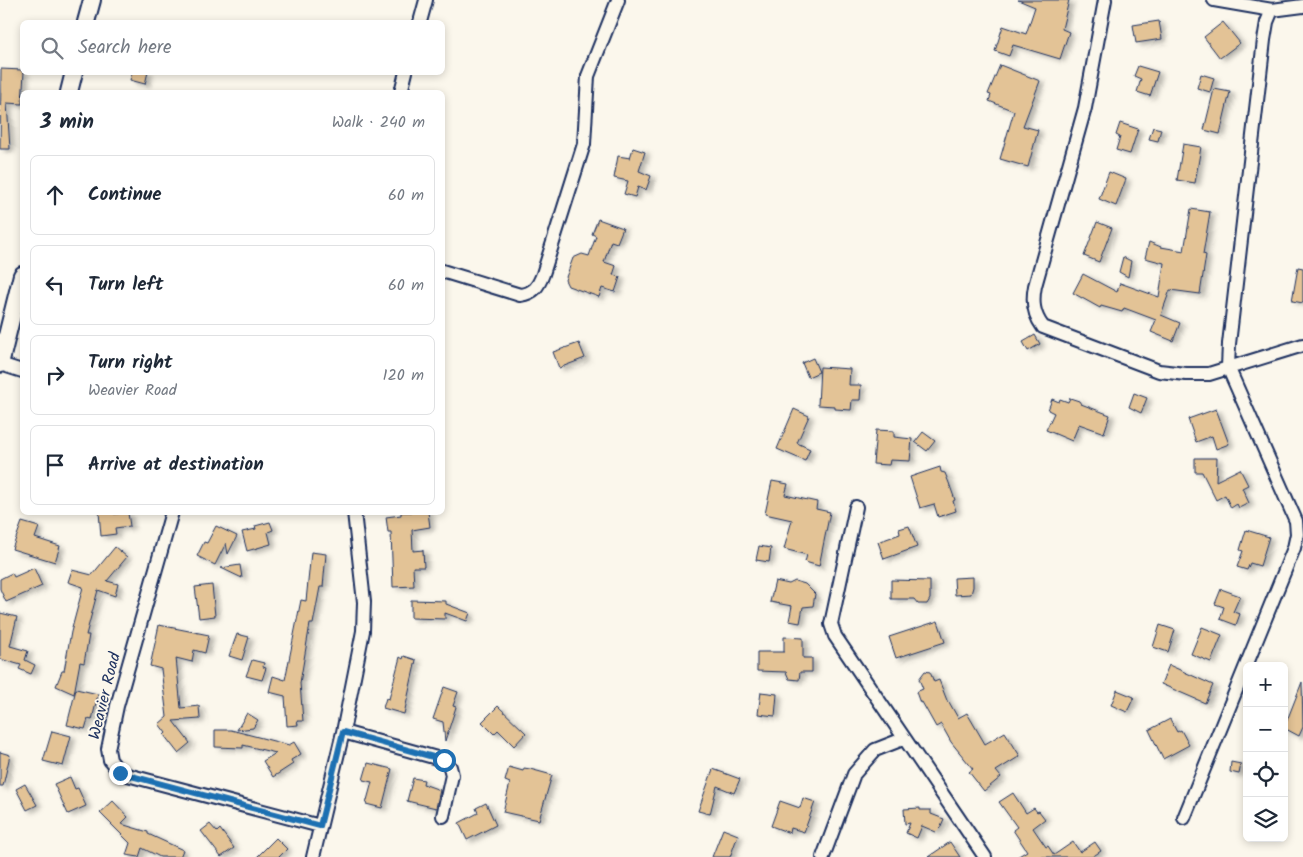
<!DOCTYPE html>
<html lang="en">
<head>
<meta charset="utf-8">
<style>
	:root { --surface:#fff; --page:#f6f6f7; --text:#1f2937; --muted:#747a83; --line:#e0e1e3 }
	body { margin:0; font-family:Kalam,sans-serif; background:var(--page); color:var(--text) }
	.controls { position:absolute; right:15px; bottom:15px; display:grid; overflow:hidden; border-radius:8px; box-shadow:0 2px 8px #0003 }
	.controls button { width:45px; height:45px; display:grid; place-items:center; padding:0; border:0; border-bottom:1px solid var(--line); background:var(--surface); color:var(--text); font:25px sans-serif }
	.stop { position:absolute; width:15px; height:15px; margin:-11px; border:4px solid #1f6fb2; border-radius:50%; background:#fff }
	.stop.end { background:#1f6fb2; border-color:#fff; box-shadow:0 1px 5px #0008 }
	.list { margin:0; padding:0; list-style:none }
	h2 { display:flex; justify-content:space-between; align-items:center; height:65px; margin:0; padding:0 20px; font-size:21px }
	h2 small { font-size:16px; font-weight:400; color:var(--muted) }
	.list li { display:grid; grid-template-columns:32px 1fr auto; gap:15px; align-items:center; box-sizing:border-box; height:80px; margin:0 10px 10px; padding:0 10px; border:1px solid var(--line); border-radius:8px }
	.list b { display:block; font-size:19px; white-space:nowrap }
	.list p { margin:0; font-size:16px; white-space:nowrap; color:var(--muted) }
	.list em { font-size:16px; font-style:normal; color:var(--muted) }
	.icon { flex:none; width:28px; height:28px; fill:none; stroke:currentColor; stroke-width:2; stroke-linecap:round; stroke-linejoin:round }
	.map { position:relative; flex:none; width:1303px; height:857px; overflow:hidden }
	.search { position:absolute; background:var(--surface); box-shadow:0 2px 8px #0003; left:20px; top:20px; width:425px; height:55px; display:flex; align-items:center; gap:12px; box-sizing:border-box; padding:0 18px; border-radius:8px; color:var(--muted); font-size:19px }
	.panel { position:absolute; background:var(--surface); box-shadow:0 2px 8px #0003; left:20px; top:90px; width:425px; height:425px; border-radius:8px }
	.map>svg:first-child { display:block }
	.building { fill:#e3c396; stroke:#1b2f5e; filter:url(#shadow) }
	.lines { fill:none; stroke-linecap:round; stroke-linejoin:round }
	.minor-casing { stroke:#1b2f5e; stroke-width:16 }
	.tertiary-casing { stroke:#1b2f5e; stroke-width:20 }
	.minor { stroke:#fbf7ec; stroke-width:12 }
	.tertiary { stroke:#fbf7ec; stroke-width:16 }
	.route { stroke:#1f6fb2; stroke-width:6 }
	.labels { text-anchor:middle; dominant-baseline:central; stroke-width:4; stroke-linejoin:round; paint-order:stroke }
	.street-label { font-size:16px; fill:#1b2f5e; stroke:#fbf7ec }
</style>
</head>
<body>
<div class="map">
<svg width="1303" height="857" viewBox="0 0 1303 857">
	<defs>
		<filter id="shadow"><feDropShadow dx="4.5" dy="2.5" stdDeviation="2.5" flood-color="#0004"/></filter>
	</defs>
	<rect width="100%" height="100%" fill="#fbf7ec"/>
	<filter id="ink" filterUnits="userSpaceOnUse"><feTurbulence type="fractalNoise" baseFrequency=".02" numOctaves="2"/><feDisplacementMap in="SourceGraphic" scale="10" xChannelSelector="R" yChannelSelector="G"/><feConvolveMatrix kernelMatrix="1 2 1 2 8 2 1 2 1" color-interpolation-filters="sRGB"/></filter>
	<g filter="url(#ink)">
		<path class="building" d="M1018,0H1069L1062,29L1069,32L1060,59L1013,45L1009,56L995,51L1003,26L1026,34L1035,7Z
			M1159,21L1162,39L1136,43L1133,25Z
			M1223,22L1240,43L1220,58L1204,37Z
			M1000,65L1040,81L1023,126L1038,130L1028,167L1000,159L1014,111L989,101L991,95L988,94Z
			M1138,66L1158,72L1150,96L1137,92L1141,79L1134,76Z
			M1,69L22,70V72H24L22,104L7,103L10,149H0Z
			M132,72H148L145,84L130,80Z
			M1201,74L1214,78L1210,92L1197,88Z
			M1214,89L1230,92L1220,134L1204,130Z
			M1120,123L1138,129L1130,154L1116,150L1120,137L1116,135Z
			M1153,127L1161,129L1158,141L1149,139Z
			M1183,144L1201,147L1195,183L1177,180Z
			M633,148L645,152L639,171L651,176L646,190L638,187L635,197L624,194L628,181L614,178L618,156L630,158Z
			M1109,172L1126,179L1116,206L1099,199Z
			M1191,209L1210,212L1203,254L1206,255L1200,294L1170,290L1161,315L1180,323L1173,341L1151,332L1156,320L1124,308L1122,312L1101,306L1100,308L1073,293L1083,274L1117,292L1120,283L1159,297L1164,263L1145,258L1149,242L1161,247L1184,251Z
			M598,219L623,228L617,243L611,241L604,262L616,266L613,275L620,277L615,292L602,288L599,297L568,286L565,280L573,258L582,254L589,256L596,236L592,234Z
			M1097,222L1112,228L1099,262L1084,256Z
			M1123,257L1131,261L1128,277L1119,272Z
			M1298,267L1303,268V303L1292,301Z
			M1035,335L1040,344L1028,351L1023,342Z
			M579,343L585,358L559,368L553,352Z
			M813,358L819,372L808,377L802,363Z
			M820,367L850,369L849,385H861L860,400H852L851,410L835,409V406L818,405Z
			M1134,393L1147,398L1141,413L1129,407Z
			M1070,398L1079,401L1081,404L1110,415L1104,433L1079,424L1072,441L1046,430L1054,413L1048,410L1052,399L1059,402L1060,399L1068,402Z
			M794,409L809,416L797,443L810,449L805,461L777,449Z
			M1216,409L1229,444L1216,449L1212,436L1196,442L1188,419Z
			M876,430L894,431V437L912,439L910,461L890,460L889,465L873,464Z
			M923,432L935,441L927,451L915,442Z
			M1195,458H1217L1216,481L1240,469L1248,485L1242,488L1249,503L1239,508L1237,504L1231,508L1225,495L1216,500L1202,472H1195Z
			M940,467L941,472L945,473L949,483L955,500L953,501L956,511L938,517L934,504L920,508L910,477Z
			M772,481L788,484L785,495L817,502L816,509L830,512L819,566L805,562L807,555L784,549L792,520L765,514Z
			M99,512H114V514L128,513L130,526L115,528L116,534L101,536Z
			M401,512H428L430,527L412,530L413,551L423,550L424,567H413L414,586L393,587L391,532H388L386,517L401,515Z
			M22,522L39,527L35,538L60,546L55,562L12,549Z
			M270,522L273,530L268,532L271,544L247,551L242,532L256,529L255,526Z
			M216,526L237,536L228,554L226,543L215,565L197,556L204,542L207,543Z
			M909,526L917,547L884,559L878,542L900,534L899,529Z
			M1246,530L1269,537L1260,566L1250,563L1247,570L1237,567L1243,551L1240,550Z
			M759,546L771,548L769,562L756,560Z
			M115,547L127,557L107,581L118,584L115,596L98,590L86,635H89L84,663L80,662L74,694L56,686L62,671H64L71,632L83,587L68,582L72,570L92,575Z
			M311,552L326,554L323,587H320L313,624H310L300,683L303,721H297L298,725L287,726L285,696L269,692L273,676L285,680L301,600L306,601Z
			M240,565L242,578L221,568Z
			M34,568L42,586L6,602L0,589V579L12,573L14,577Z
			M973,577V587L971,594L955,595L954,578Z
			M891,580L930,581V599L927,604H918L914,599H891Z
			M775,581L789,584L795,581L805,584L815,594L813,606L803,607L800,623L789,621L792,606L770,602Z
			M212,585L215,616L199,618L195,587Z
			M1221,589L1240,596L1233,612L1240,614L1236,625L1220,619L1224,607L1215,604Z
			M411,600L446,601V604L470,613L467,621L445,613V619L411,618Z
			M0,613L17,617L10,646L28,651L25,660L35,665L31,674L19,669L21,665L0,659Z
			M938,621L945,642L896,658L889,637Z
			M159,625L209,635L205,653L194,650L192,662L176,658L181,708L199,706L200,719L173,721L190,743L178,753L164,735L166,733L159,724L167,717L161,669L150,666Z
			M1160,625L1175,630L1168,652L1153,647Z
			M1202,627L1222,635L1211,662L1191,654Z
			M237,634L249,637L242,660L229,656Z
			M784,637L803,638V658H812V672H800L799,680L789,679L786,672L757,671V652H784Z
			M404,656L416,660L404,714L383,708L386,698L389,699L400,657L403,659Z
			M252,660L264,663L263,667L266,668L262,680L246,676Z
			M1169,665L1213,685L1205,703L1161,684Z
			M925,671L930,672L934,682L939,680L948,703L949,702L958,718L967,713L985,744L1005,732L1020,756L996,771L1001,777L984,791L969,772L973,769L951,742L941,724L936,727L922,702L920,703L916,692L923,689L919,679Z
			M1302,682L1303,727L1299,736L1284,728Z
			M444,687L458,692L453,706L456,707L445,741L443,722L433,719Z
			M76,689L98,694L92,720L88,719L85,729L67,725Z
			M1117,690L1134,697L1127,712L1111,705Z
			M761,692L777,694L775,716L758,714Z
			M498,706L526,733L514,746L498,730L494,734L482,722Z
			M247,713L258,720L253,728L237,730Z
			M1170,719L1177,732L1181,730L1189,745L1163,759L1149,730Z
			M215,730H231L289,745L294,742L301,754L291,760L293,764L273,777L263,761L276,753L243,745V748L215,747Z
			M52,731L71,736L63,766L43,761Z
			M0,752L10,755L3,786H0Z
			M1231,762L1241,764L1239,774L1230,772Z
			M368,763L392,769L382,808L366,804L372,782L363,780Z
			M509,767L523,771L524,768L530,769L552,775L539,820L503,812L510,783L505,781Z
			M713,769L740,779L734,793L717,786L710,814L698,811Z
			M70,777L75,789L78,788L86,806L68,814L54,784Z
			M413,778L424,780L423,784L440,790L436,808L407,801Z
			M25,784L37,805L27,810L16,789Z
			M1013,793L1026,813L1034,808L1037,812L1039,811L1045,819L1033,828L1046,847L1048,846L1054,855L1073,842L1080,852L1095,842L1101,851L1092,857H1017L1027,851L1013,830L1017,827L999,802Z
			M803,798L815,802L804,832L791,828L790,833L771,826L780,801L800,808Z
			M113,801L128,817L121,824L148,832V834L183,850L180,857H160L142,848L139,857L126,855L130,843L100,813Z
			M486,803L496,825L467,840L459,823L478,813L476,808Z
			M920,808V810H931V814L944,819L940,828L936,832L922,826L917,838L906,833L910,823L905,824L904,809Z
			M210,824L217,832L220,829L234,848L221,857L201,831Z
			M723,829L738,835L730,857H712Z
			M276,838L287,849L279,857H257Z
			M950,842L960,857H928Z"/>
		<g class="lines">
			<defs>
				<path id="minor" d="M1105,0L1085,108L1035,286C1032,301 1033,314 1043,327L1159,371L1186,374H1209L1303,345
					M1214,0L1272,10L1303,6
					M420,22L426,0
					M401,92L406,72
					M442,271L520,295C534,293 538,287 543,274L584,144L588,76L618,0
					M0,364L22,371
					M856,507L831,624L835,636L985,857
					M172,512L117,706L108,749L110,760L120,773L320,826
					M343,732L444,760L450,767L452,775L443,816
					M1184,818L1294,548L1297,534L1296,521L1228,367L1229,344L1264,40L1267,22L1272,10
					M313,857L343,732L363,631L364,602L354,512
					M823,857L854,774L875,750L903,739"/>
				<path id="tertiary" d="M86,22L92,0
					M69,92L74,72
					M0,364L22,275"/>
			</defs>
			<use href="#minor" class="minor-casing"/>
			<use href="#tertiary" class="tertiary-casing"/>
			<use href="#minor" class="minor"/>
			<use href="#tertiary" class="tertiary"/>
		</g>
	</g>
	<g class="lines" filter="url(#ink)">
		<path class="route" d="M120,773L320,826L343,732L444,760"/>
	</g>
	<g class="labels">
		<g class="street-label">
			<text transform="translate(105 696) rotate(-76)">Weavier Road</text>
		</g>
	</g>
</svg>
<div class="controls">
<button>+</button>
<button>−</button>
<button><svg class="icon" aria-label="locate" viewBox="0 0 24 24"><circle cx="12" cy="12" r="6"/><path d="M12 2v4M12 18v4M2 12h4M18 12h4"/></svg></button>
<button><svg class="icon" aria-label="layers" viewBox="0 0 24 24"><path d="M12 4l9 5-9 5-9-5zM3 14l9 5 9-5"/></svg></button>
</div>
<div class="stop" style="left:444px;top:760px"></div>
<div class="stop end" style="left:120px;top:773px"></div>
<div class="search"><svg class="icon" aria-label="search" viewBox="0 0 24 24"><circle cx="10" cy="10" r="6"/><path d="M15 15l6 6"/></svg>Search here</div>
<section class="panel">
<h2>3 min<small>Walk · 240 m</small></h2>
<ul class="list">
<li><svg class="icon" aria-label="ahead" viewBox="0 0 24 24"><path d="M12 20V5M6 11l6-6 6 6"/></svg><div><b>Continue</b></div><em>60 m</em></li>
<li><svg class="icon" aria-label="left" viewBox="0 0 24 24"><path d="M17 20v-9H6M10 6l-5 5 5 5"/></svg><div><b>Turn left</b></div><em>60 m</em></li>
<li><svg class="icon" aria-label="right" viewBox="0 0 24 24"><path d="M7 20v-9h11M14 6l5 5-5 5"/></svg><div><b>Turn right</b><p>Weavier Road</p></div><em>120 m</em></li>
<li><svg class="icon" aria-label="arrive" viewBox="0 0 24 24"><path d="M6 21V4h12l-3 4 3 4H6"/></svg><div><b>Arrive at destination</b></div></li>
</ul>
</section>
</div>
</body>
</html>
